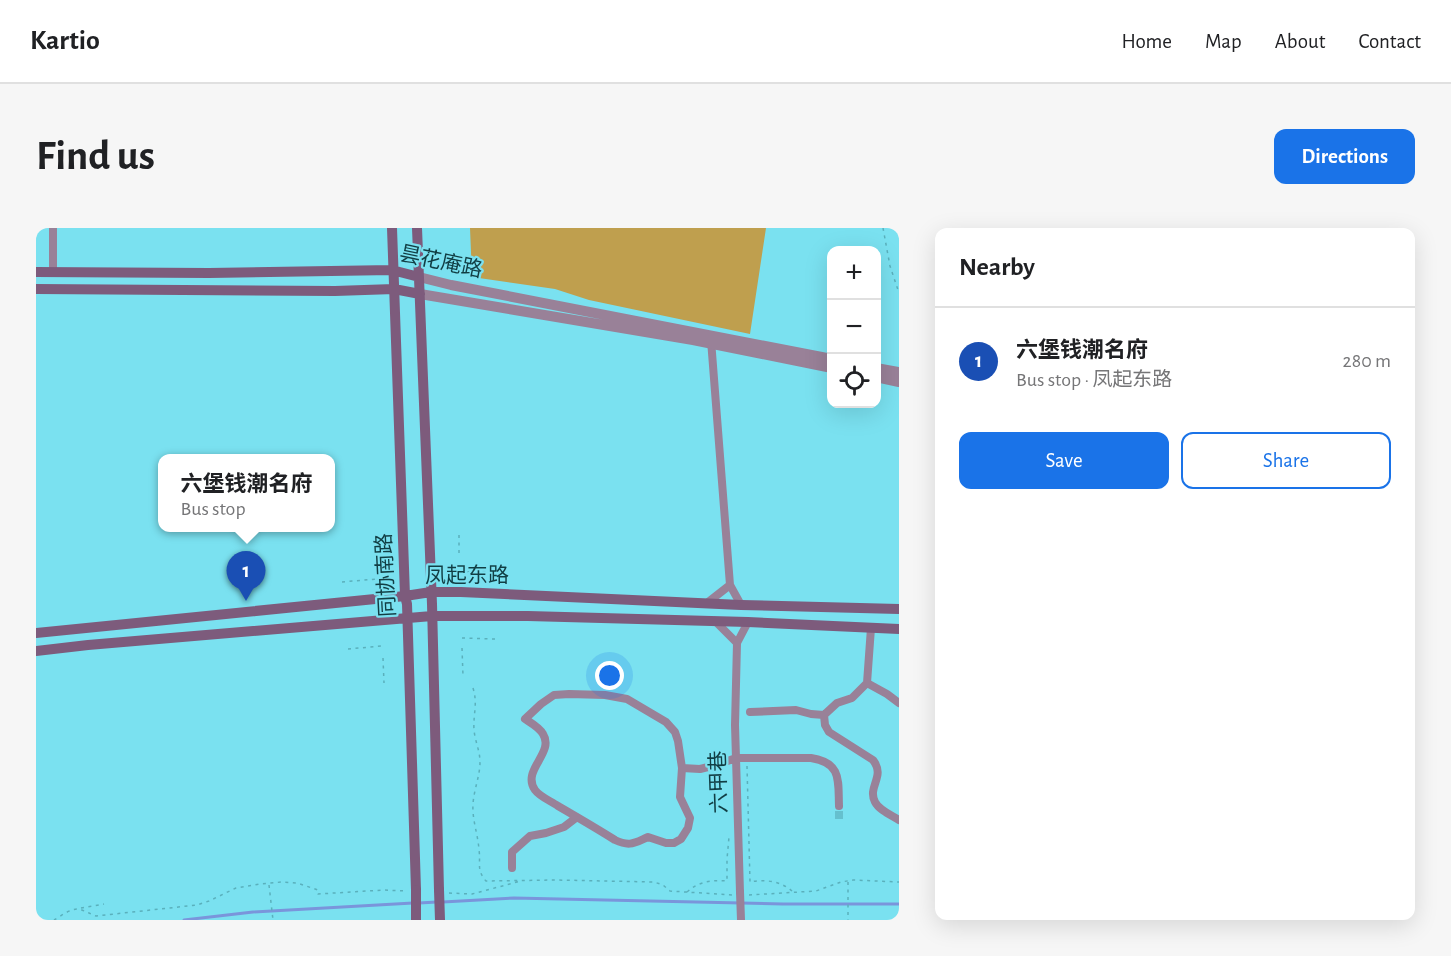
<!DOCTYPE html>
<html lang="en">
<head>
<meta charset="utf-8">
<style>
	:root { --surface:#fff; --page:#f6f6f6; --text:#202124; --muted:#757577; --line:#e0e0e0; --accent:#1a73e8 }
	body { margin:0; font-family:"Alegreya Sans","Noto Sans SC",sans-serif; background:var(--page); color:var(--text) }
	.controls { position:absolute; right:18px; top:18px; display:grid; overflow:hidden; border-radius:12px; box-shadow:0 6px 24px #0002 }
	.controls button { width:54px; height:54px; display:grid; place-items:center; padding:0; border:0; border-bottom:2px solid var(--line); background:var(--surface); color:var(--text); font:30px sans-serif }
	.you { position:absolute; left:574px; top:448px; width:21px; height:21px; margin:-15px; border:4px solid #fff; border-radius:50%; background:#1a73e8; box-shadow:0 0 0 9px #1a73e833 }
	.badge { display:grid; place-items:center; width:39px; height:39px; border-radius:50%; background:var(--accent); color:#fff; font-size:20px; font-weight:700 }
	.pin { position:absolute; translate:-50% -50px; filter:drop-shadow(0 2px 3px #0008) }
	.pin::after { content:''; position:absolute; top:32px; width:21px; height:18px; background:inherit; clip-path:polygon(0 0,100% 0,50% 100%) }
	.popup { position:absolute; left:122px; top:226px; width:177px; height:78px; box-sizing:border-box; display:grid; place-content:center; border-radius:12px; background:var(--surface); filter:drop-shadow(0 2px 4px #0005); font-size:20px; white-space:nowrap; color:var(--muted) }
	.popup b { font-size:22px; color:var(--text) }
	.popup::after { content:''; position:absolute; left:50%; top:100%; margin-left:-12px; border:12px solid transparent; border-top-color:var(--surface) }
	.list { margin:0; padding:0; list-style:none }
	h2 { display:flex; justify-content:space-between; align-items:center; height:78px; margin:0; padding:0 24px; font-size:26px }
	h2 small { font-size:20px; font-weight:400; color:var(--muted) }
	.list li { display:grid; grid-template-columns:39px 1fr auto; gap:18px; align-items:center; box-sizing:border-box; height:108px; padding:0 24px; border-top:2px solid var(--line) }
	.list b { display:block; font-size:22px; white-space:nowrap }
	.list p { margin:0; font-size:20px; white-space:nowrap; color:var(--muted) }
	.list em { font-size:20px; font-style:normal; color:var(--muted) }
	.actions { display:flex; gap:12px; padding:18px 24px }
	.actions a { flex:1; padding:14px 0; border:2px solid var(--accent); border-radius:12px; text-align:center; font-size:21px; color:var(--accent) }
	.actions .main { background:var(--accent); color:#fff }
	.icon { flex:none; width:33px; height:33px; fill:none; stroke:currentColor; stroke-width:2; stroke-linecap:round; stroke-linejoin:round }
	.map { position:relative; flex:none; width:863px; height:692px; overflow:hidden; border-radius:12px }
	header { display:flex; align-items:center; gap:36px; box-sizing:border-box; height:84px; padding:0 30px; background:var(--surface); border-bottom:2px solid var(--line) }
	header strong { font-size:28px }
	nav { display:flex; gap:33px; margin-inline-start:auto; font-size:21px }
	.intro { display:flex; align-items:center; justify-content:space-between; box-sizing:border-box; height:144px; padding:0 36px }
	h1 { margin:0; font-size:42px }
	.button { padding:15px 27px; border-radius:12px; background:var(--accent); color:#fff; font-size:21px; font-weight:700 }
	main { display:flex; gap:36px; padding:0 36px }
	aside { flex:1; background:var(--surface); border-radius:12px; box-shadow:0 6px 24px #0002 }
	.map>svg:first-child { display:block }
	.green { fill:#bf9f4e }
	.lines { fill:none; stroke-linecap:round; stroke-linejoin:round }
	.stream { stroke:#7a95db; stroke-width:3 }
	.minor-tunnel { stroke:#65c0ce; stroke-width:8; stroke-dasharray:8 4; stroke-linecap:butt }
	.path { stroke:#5ab0bc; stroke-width:1.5; stroke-dasharray:3 4.5; stroke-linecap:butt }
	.minor { stroke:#998198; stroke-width:8 }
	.tertiary { stroke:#998198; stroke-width:10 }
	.secondary { stroke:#7d5b7c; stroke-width:10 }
	.minor-bridge { stroke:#998198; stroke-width:8 }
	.secondary-bridge { stroke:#7d5b7c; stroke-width:10 }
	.labels { text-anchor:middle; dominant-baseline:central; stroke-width:4.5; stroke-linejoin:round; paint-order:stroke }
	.street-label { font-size:21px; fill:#113e44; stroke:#7ae1f0 }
</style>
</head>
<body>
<header>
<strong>Kartio</strong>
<nav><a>Home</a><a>Map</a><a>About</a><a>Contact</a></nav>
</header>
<div class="intro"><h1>Find us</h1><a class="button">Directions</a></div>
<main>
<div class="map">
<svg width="863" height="692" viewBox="0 0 863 692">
	<rect width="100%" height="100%" fill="#7ae1f0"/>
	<path class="green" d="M434,0H730L714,106L553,72L519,61L436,49Z"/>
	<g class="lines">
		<path class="stream" d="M407,674L478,670L747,676H863
			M383,675L401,674
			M148,692L217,684L377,675"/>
		<path class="minor-tunnel" d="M803,591V578"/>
		<path class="path" d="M847,0L854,38L863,65
			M423,307V329
			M340,342L341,317
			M424,344L458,343
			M306,354L341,351
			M426,410L459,411
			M426,420L427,448
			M312,421L346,418
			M347,430L348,455
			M437,460C442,476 437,486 438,502C439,513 444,523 444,534C444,548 438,561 437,576C436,592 442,606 443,622C445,635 440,642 450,653L520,652L618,654L627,657L634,663L696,667
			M711,538L714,654C728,651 745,653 756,663
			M812,654V692
			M233,657L237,692
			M651,664C663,653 676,652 691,653V631L693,609
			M413,665L436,666L485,653
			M713,667L780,663L805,654L817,652L863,654
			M45,680L68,676
			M18,692C25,688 37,678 46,682C51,684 55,686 60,688L161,677L173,673L200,660L224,656L246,654L261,655L282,662V666L348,662L370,663"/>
		<path class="minor" d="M17,0V43
			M675,112L694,357L705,377
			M671,375L694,357
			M679,393L701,415
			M831,455L851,466L863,475
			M714,484L760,482L775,486L788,487L801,475L816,470L831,455L835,400
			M788,487L789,497L793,504L837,532C850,549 831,558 839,574C843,582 855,587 863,592
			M646,540L644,569L654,590L652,600L645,611L638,615H630L612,609C598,615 594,619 579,612C560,600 541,589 522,578C515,573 504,569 499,562C485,542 519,525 507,506C503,499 495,495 489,491L505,476L518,467L533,466L569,467L591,471L630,494L639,504L642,513L646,540L664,541L680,537L700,530H775C806,535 802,552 803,578
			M476,640V624L494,608L510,605L528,599L541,589
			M704,664L699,497L701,415L712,394"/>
		<path class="tertiary" d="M383,49L415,57L796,131
			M384,66L657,112L796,140
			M840,140L863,144
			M840,149L863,154"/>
		<path class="secondary" d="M356,0L369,368L371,376L380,662
			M381,0L396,376L403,662
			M0,44L173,45L356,42L383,49
			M0,61L299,63L358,61L384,66
			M0,405L369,368L395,364H425L705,377L863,381
			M0,423L52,417L396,388H492L712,394L863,401"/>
		<path class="minor-bridge" d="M704,664L705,692"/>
		<path class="secondary-bridge" d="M380,662V692
			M403,662L404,692"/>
	</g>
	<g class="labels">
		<g class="street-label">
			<text transform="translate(405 34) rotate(12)">昙花庵路</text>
			<text transform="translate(350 347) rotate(-93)">同协南路</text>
			<text x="431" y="347">凤起东路</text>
			<text transform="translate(683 554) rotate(-92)">六甲巷</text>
		</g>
	</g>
</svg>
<div class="controls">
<button>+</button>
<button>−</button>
<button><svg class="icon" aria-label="locate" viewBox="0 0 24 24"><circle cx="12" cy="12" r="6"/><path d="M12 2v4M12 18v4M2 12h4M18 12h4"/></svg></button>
</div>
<div class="you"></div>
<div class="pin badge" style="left:210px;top:373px;background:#1a4fb4">1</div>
<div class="popup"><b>六堡钱潮名府</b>Bus stop</div>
</div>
<aside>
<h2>Nearby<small></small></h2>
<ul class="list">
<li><span class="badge" style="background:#1a4fb4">1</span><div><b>六堡钱潮名府</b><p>Bus stop · 凤起东路</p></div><em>280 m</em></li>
</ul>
<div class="actions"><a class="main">Save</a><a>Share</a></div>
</aside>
</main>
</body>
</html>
